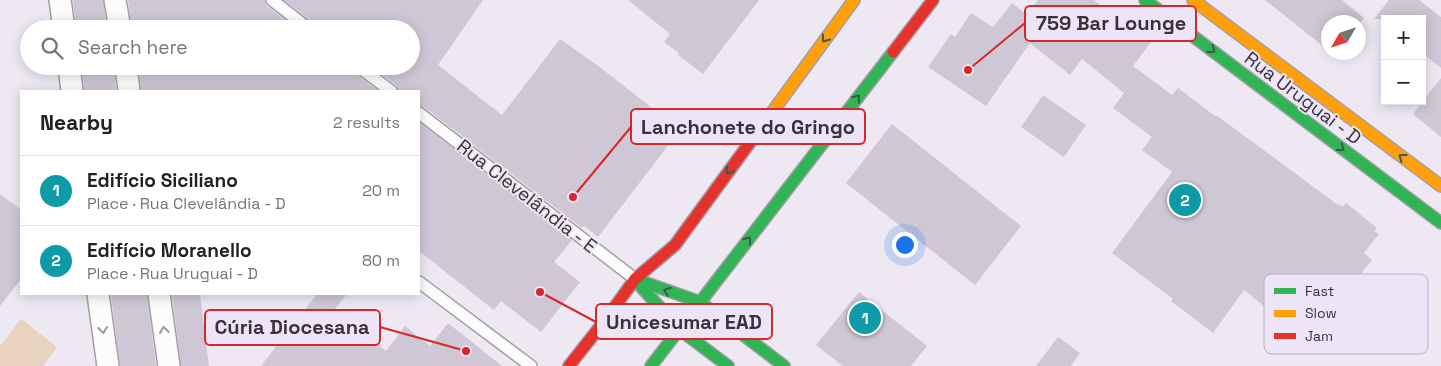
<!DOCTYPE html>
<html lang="en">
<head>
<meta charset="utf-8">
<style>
	:root { --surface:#fff; --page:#f2f2f2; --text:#202124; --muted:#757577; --line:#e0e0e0; --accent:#d93025 }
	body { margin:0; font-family:"Space Grotesk",sans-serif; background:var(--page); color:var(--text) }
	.controls { position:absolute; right:15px; top:15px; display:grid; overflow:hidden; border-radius:0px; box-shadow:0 2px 12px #0003 }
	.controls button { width:45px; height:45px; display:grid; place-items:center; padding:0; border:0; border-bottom:1px solid var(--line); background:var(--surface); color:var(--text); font:25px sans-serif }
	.compass { position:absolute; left:1321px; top:15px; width:45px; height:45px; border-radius:50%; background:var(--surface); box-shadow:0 2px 12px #0003; rotate:231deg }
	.you { position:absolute; left:904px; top:244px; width:18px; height:18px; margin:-12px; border:4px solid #fff; border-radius:50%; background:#1a73e8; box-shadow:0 0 0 8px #1a73e833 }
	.badge { display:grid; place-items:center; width:32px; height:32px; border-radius:50%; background:var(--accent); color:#fff; font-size:16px; font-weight:700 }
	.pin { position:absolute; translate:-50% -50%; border:2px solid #fff; box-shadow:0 1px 5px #0006 }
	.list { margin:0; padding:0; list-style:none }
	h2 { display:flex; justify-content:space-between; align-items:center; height:65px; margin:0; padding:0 20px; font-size:21px }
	h2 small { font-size:16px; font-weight:400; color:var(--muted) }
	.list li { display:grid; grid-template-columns:32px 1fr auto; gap:15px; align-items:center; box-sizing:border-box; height:70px; padding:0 20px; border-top:1px solid var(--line) }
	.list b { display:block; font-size:19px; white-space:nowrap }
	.list p { margin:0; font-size:16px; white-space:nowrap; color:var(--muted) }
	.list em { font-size:16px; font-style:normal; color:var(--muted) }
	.icon { flex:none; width:28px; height:28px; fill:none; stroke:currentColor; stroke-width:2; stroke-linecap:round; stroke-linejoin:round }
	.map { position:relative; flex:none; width:1441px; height:366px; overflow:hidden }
	.search { position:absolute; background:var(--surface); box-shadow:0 2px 12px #0003; left:20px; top:20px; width:400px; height:55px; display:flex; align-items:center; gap:12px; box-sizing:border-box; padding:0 18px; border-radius:28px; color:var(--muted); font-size:19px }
	.panel { position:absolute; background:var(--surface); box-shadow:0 2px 12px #0003; left:20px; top:90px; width:400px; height:205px; border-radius:0px }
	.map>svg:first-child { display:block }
	.green { fill:#e7d3c0 }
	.building { fill:#d0c7d6 }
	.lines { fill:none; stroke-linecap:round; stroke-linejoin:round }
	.lane-casing { stroke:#a39ea7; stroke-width:14 }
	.street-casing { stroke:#a39ea7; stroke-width:24 }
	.fast-casing { stroke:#a39ea7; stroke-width:14 }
	.slow-casing { stroke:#a39ea7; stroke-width:14 }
	.jam-casing { stroke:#a39ea7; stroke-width:14 }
	.lane { stroke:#fcfcfd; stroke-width:11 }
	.street { stroke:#fcfcfd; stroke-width:21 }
	.fast { stroke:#30b455; stroke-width:11 }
	.slow { stroke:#ff9f0a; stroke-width:11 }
	.jam { stroke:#e5322d; stroke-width:11 }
	.oneway { stroke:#356043 }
	.oneway2 { stroke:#9a989c }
	.labels { text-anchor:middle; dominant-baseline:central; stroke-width:4; stroke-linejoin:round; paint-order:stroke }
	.street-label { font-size:19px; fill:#37333a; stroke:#eee4f7 }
	.key { fill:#eee4f7; stroke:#b7afbe; stroke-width:1 }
	.key-label { font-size:14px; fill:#37333a }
	.leader { fill:none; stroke:#d62828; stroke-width:2 }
	.callout-dot { fill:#d62828; stroke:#eee4f7; stroke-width:2 }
	.callout { fill:#eee4f7; stroke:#d62828; stroke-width:2 }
	.callout-label { font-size:20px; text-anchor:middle; font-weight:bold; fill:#37333a }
</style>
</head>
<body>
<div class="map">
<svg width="1441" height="366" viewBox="0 0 1441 366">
	<rect width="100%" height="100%" fill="#eee8f3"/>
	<path class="green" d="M21,319L57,347L43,366H0V346Z"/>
	<path class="building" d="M73,0H103L107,29H76Z
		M128,0H265L267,6L297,29H132Z
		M284,0H483L438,65L502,115L560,39L601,68L680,130L598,237L584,226L582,228L424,107L419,106V91H398L396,85L371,66H411V29H316L314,23Z
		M628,0H759L703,74L678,55L679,53L664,42L670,34Z
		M1038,0H1094L1128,26L1130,24L1152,41L1133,66L1172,95L1178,88L1215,116L1216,115L1338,205L1339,204L1343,207L1346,203L1377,228L1374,231L1379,234L1364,253L1372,260L1353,284L1354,285L1314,335L1299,323L1294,330L1244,290L1213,333L1171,301L1173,299L1112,253L1172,172L1142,150L1152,137L1113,108L1124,93L1082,59L1070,75L1030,43L986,106L928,67L951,34L955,37L971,13L993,27L1012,3L1027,15Z
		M1265,0H1342L1364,18L1358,25V22H1328V50Z
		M1389,0H1419L1441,17V68L1422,53V19H1374Z
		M82,66H114L116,91H84Z
		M139,66H351L353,72L379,91H141Z
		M1441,78V137L1413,114Z
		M1043,95L1086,125L1064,157L1021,127Z
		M419,122L572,240L554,262L580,282L541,332L501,301L494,310L419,251Z
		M892,124L1021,226L975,285L846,183Z
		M0,194L21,210V279L0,306Z
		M859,292L927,346L911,366H843L816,345Z
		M111,294H147L156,366H120Z
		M172,294H200L209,366H181Z
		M317,294H347L334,310L386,351L405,326L430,346L448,323L502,366H261Z
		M1058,337L1080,353L1071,366H1036Z"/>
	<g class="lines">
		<defs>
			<path id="lane" d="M272,0L309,29
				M358,66L391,91
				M419,113L635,279
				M419,282L531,366"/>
			<path id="street" d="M60,0L64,29
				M115,0L120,29
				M69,66L72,91
				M126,66L129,91
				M98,294L108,366
				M159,294L169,366"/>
			<path id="fast" d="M1145,0L1441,223
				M635,279L700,302L784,366
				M637,282L679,329L728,366
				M651,366L893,52"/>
			<path id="slow" d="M1193,0L1441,186
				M762,126L854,0"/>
			<path id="jam" d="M893,52L933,0
				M569,366L606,319L635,279L675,245L762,126"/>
		</defs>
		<use href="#lane" class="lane-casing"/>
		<use href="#street" class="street-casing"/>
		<use href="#fast" class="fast-casing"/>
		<use href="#slow" class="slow-casing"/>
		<use href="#jam" class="jam-casing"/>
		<use href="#lane" class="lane"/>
		<use href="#street" class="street"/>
		<use href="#fast" class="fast"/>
		<use href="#slow" class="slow"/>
		<use href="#jam" class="jam"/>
	</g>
	<defs><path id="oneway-chevron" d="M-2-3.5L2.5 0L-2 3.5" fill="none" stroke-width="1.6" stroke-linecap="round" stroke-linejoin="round" transform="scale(1.25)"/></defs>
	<g class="oneway">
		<use href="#oneway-chevron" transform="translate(825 39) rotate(126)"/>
		<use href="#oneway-chevron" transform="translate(1212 50) rotate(37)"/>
		<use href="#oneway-chevron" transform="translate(857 98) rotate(-52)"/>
		<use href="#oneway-chevron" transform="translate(1341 148) rotate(37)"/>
		<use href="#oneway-chevron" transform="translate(1402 157) rotate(-143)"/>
		<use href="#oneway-chevron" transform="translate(729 171) rotate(126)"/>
		<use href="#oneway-chevron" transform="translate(748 240) rotate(-52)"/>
		<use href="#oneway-chevron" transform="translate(667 291) rotate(-160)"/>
	</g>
	<g class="oneway2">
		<use href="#oneway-chevron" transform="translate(103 330) rotate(83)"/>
		<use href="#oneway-chevron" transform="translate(164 330) rotate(-98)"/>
	</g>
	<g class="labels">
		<g class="street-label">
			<text transform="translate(1303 98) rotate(37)">Rua Uruguai - D</text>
			<text transform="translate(527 196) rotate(38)">Rua Clevelândia - E</text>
		</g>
	</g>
	<rect x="1264" y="274" width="164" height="80" rx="8" class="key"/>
	<rect x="1274" y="288" width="22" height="6" fill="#30b455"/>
	<rect x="1274" y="310" width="22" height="7" fill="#ff9f0a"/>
	<rect x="1274" y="333" width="22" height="6" fill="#e5322d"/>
	<g class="key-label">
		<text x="1305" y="296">Fast</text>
		<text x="1305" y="318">Slow</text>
		<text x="1305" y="341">Jam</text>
	</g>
	<path class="leader" d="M968 70L1025 23M573 197L631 127M540 292L596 322M466 351L380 327"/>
	<g class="callout-dot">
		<circle cx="968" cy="70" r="5"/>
		<circle cx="573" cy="197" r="5"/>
		<circle cx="540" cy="292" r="5"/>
		<circle cx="466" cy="351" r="5"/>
	</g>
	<g class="callout">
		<rect x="1025" y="6" width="171" height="35" rx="5"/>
		<rect x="631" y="109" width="234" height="35" rx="5"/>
		<rect x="596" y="304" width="176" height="35" rx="5"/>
		<rect x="205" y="310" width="175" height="35" rx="5"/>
	</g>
	<g class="callout-label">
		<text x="1111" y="30">759 Bar Lounge</text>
		<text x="748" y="134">Lanchonete do Gringo</text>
		<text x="684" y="329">Unicesumar EAD</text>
		<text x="292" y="334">Cúria Diocesana</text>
	</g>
</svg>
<div class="controls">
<button>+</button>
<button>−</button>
</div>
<svg class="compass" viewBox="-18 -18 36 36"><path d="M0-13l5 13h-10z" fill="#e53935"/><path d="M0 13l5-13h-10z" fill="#757577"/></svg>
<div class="you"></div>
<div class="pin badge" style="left:865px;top:318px;background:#0f9aa8">1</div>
<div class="pin badge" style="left:1185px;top:200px;background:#0f9aa8">2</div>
<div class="search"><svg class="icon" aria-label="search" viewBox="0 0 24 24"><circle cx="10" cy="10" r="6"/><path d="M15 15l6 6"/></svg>Search here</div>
<section class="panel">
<h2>Nearby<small>2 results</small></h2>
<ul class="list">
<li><span class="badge" style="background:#0f9aa8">1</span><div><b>Edifício Siciliano</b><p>Place · Rua Clevelândia - D</p></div><em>20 m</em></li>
<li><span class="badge" style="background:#0f9aa8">2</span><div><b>Edifício Moranello</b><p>Place · Rua Uruguai - D</p></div><em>80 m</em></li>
</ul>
</section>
</div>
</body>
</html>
